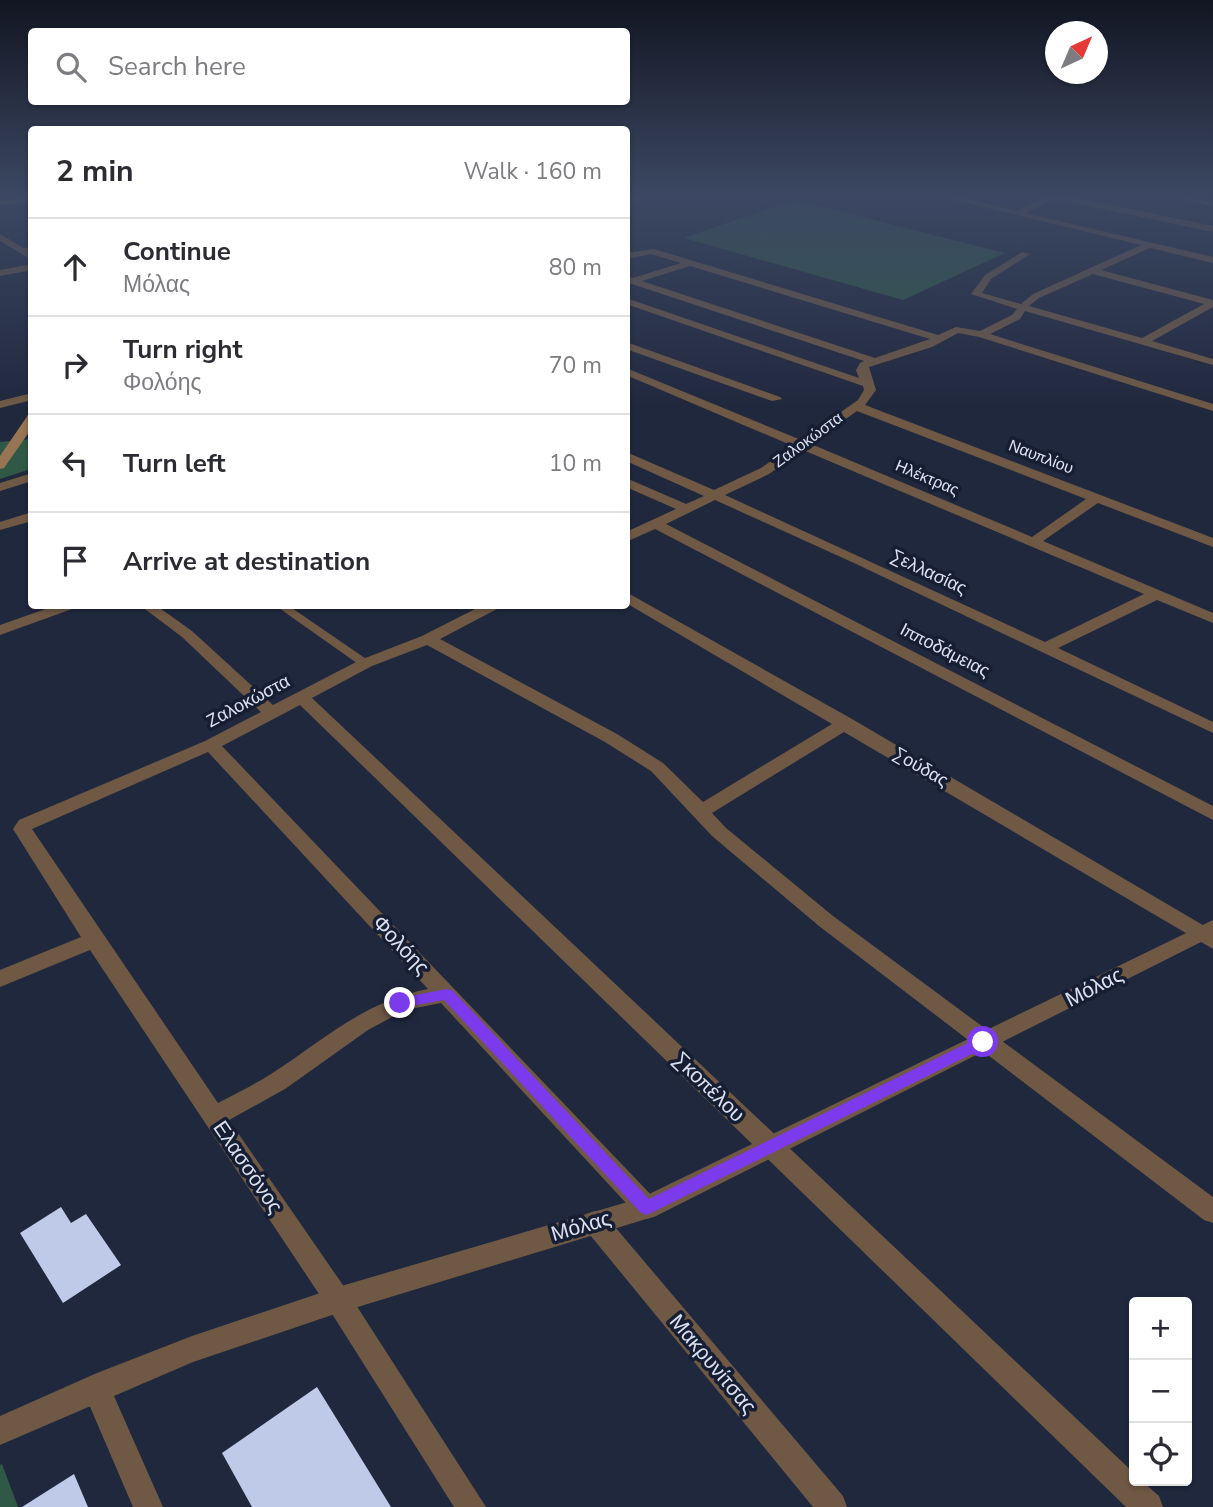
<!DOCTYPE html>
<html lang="en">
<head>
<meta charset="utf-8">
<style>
	:root { --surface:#fff; --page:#f2f2f3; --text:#2b2b33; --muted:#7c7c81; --line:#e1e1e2 }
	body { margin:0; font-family:"Nunito Sans",sans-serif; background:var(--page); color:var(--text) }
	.controls { position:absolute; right:21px; bottom:21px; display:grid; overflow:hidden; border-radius:7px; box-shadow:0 2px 5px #0004 }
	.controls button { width:63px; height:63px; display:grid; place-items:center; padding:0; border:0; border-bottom:2px solid var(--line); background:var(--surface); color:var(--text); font:35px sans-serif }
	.compass { position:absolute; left:1045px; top:21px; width:63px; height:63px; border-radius:50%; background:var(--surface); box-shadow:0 2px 5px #0004; rotate:44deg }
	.stop { position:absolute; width:21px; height:21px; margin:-16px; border:5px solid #7c3aed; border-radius:50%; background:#fff }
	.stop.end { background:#7c3aed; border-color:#fff; box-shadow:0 2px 7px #0008 }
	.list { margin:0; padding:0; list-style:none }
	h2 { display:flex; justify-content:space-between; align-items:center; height:91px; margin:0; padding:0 28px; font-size:30px }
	h2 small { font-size:23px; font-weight:400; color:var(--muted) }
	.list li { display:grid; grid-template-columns:46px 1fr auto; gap:21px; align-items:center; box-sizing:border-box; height:98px; padding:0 28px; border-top:2px solid var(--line) }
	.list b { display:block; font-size:26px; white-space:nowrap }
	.list p { margin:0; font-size:23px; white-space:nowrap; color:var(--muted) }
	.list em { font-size:23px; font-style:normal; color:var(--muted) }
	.icon { flex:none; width:38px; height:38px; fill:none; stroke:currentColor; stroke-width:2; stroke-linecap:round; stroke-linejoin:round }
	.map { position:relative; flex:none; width:1213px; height:1507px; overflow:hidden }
	.search { position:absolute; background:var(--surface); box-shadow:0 2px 5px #0004; left:28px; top:28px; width:602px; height:77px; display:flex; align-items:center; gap:18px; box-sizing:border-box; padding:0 24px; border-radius:7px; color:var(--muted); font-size:26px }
	.panel { position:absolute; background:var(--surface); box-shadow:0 2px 5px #0004; left:28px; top:126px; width:602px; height:483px; border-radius:7px }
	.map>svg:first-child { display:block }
	.green { fill:#2f5946 }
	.building { fill:#becae7 }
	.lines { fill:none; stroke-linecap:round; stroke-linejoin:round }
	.service { fill:#6f5945; fill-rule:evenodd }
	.minor { fill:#6f5945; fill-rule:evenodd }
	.tertiary { fill:#6f5945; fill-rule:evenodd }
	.secondary { fill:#977453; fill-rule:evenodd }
	.route { fill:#7c3aed }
	.labels { text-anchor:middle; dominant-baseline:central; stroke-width:7; stroke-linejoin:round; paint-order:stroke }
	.far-street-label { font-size:16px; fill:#dbe1f0; stroke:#161e34 }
	.street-label { font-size:18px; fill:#dbe1f0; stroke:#161e34 }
	.near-street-label { font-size:21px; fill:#dbe1f0; stroke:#161e34 }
</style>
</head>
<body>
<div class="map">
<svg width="1213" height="1507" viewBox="0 0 1213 1507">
	<rect width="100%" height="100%" fill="#20283e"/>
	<path class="green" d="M794,200L1005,253L903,300L684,238Z
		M31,439V469L0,479V442Z
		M2,1464L18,1507H0V1465Z"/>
	<path class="building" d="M61,1207L71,1223L86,1214L121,1265L63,1303L20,1233Z
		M317,1387L391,1507H252L222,1453Z
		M74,1474L88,1507H22Z"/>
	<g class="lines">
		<path class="service" d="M32,246V250L21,252L17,250Z
			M276,606H289L372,663L366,667L361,666Z"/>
		<path class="minor" d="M645,197L644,199L626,203V198Z
			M943,197H959L1016,211L1047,197H1071L1213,226V232L1056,199L1025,213L1213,257V263L1150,248L1101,270L1213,300V307L1152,341L1213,359V365L1025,311L1020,319L990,334L1213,404V411L979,337L958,333L932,347L869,367L876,390L865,405L1213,538V547L1098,503L1043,541L1213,613V623L1157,600L1058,648L1213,722V733L854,563L715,500L666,524L1213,806V820L655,529L626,542V532L676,509L626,487V478L686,504L704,496L626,461V452L714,490L761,468L793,446L626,375V368L801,440L858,400L864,390L863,386L626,304V298L859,378L856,370L860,363L864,361L626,282V276L633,278L681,263L651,254L626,259V253L654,249L938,335L956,327L980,331L1012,315L1017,309L971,294L985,275L1022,252L1030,254L991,279L982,293L1021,304L1033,294L1141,245ZM690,266L930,339L875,358L642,281ZM1093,274L1204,304L1142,338L1029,306L1039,298ZM857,411L1086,499L1032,537L811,444ZM803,450L1144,594L1045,642L725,495L769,474Z
			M1180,197L1213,202V206L1181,199Z
			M0,234L32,253V260L0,241Z
			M32,264V270L0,276V270Z
			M626,342L780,397L782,399L772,401L626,349Z
			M32,393V400L0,408V401Z
			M32,473V481L0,491V483Z
			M32,512V521L0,530V522Z
			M626,592L852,719L1213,931V949L844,732L712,813L726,828L833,916L1213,1197V1223L1204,1220L819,926L712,836L651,771L605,742L427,645L372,666L312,698L1134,1473V1481H1142L1159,1496L1163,1507H1126L300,705L222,746L656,1200L660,1208L656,1216L647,1219L638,1216L441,1003L405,1010L368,1030L285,1089L229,1120L347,1291L486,1507H454L329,1309L90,950L0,987V970L81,937L13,829L19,820L205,741L261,712L182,637L141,606H157L192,631L273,705L360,660L422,636L481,606H499L497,609L440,639L617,734L663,763L703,802L832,724L626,603ZM208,752L428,989C363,1002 324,1040 271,1074C254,1085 235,1094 218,1103L32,829Z
			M54,606H75L72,609L0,635V625Z
			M595,1211L604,1214L843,1496L847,1507H813L586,1230L582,1222L586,1214Z
			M96,1374L106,1378L163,1507H133L82,1388L86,1378Z"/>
		<path class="tertiary" d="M1213,920V936L656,1216L338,1313L193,1362L0,1445V1416L97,1373L192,1336L338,1287L641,1198Z"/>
		<path class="secondary" d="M32,198V202L0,205V201Z
			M28,415H32V428L4,468L0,469V456Z"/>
	</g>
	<linearGradient id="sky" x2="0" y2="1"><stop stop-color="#121622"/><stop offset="0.48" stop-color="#3c4863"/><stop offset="1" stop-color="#3c4863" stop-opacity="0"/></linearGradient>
	<rect width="1213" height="408" fill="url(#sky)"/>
	<path class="route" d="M447,989L452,990L649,1199L978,1038L983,1036L991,1042L988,1046L647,1215L641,1213L444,1000L400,1008L393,1003L400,998Z"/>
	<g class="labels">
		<g class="far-street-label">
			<text transform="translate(808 440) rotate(-36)">Ζαλοκώστα</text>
			<text transform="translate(1041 457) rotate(21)">Ναυπλίου</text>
			<text transform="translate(927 478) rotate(23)">Ηλέκτρας</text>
		</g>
		<g class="street-label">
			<text transform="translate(929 572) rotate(25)">Σελλασίας</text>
			<text transform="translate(945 650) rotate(27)">Ιπποδάμειας</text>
			<text transform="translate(248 701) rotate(-28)">Ζαλοκώστα</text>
			<text transform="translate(921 767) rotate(30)">Σούδας</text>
		</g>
		<g class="near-street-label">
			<text transform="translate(401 945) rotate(47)">Φολόης</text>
			<text transform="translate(1094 987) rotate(-27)">Μόλας</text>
			<text transform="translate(709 1087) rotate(44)">Σκοπέλου</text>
			<text transform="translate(248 1167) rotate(56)">Ελασσόνος</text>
			<text transform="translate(581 1226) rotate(-16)">Μόλας</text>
			<text transform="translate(713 1364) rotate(50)">Μακρυνίτσας</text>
		</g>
	</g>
</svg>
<div class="controls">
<button>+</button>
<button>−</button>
<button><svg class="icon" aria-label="locate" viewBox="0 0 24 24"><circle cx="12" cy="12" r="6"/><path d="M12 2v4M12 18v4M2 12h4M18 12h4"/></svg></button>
</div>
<svg class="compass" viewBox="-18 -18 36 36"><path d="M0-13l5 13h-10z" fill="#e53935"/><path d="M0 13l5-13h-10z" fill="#7c7c81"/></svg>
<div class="stop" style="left:983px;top:1042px"></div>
<div class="stop end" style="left:400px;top:1003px"></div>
<div class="search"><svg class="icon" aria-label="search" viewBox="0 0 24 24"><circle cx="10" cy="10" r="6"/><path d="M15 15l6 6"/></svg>Search here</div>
<section class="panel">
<h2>2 min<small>Walk · 160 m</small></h2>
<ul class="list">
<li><svg class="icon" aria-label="ahead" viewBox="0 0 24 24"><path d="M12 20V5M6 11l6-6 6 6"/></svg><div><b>Continue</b><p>Μόλας</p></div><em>80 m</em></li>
<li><svg class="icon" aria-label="right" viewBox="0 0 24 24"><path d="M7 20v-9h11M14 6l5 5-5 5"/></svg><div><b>Turn right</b><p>Φολόης</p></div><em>70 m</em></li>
<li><svg class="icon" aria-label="left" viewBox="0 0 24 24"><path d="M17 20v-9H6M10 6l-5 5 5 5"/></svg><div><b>Turn left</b></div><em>10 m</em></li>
<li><svg class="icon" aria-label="arrive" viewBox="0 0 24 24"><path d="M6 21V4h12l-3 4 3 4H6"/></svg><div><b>Arrive at destination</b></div></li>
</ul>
</section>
</div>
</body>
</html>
